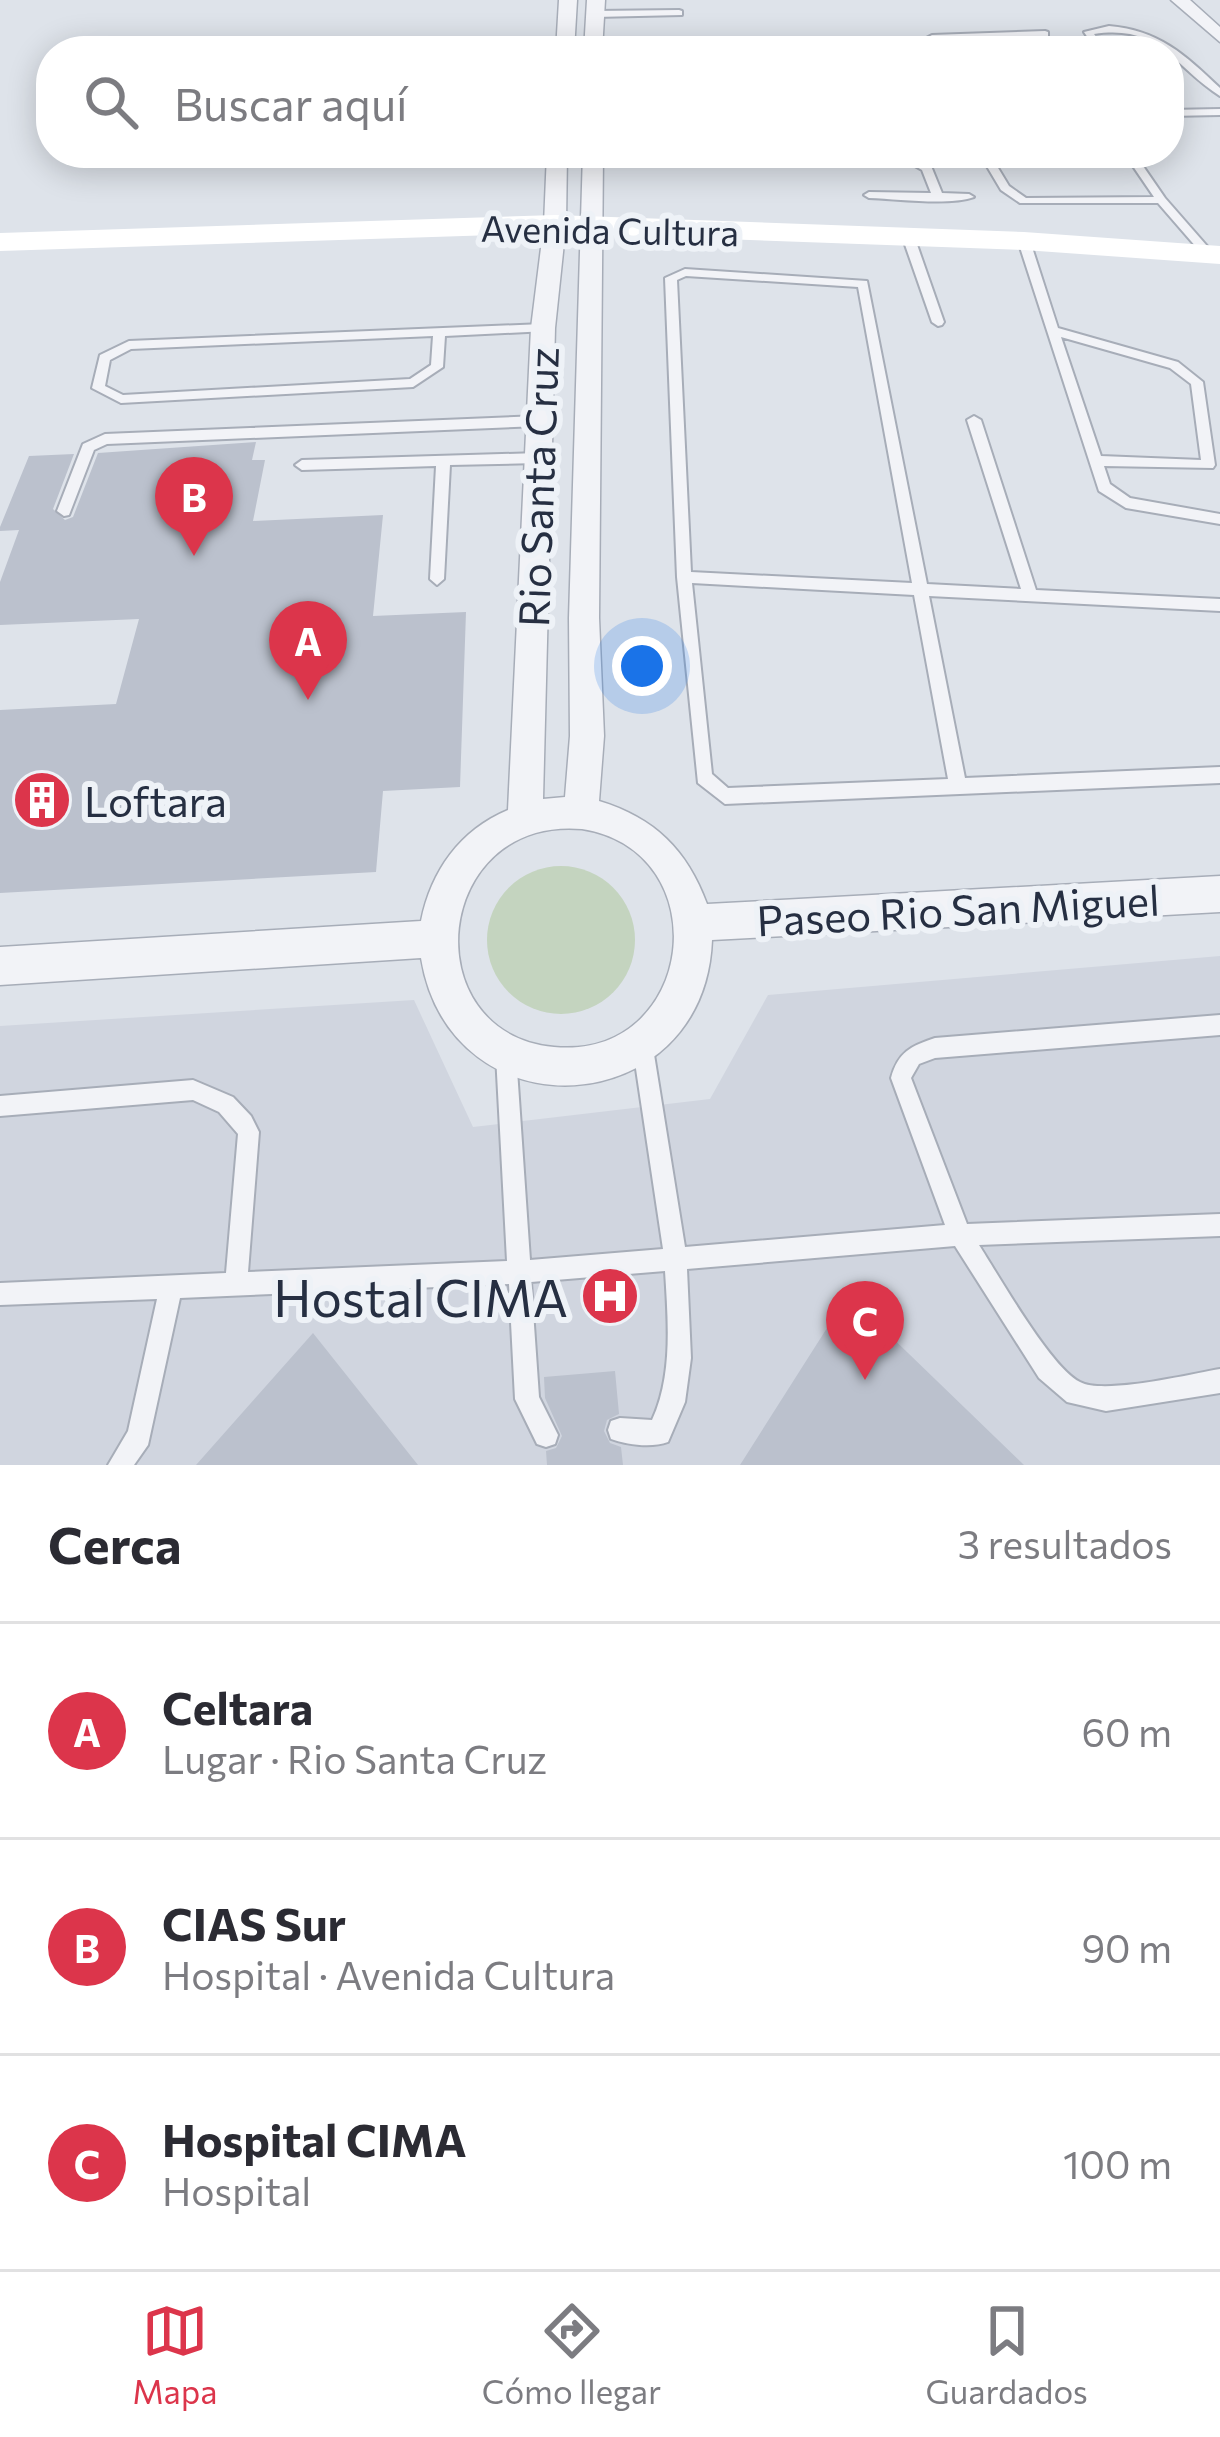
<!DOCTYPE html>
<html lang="es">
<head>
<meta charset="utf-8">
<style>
	:root { --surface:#fff; --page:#f2f2f3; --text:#2b2b33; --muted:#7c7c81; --line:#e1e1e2; --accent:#dc354b }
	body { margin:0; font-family:Commissioner,sans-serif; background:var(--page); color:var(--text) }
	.you { position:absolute; left:642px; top:666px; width:42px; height:42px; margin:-30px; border:9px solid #fff; border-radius:50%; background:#1a73e8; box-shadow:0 0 0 18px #1a73e833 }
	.badge { display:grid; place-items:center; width:78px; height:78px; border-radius:50%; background:var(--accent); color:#fff; font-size:39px; font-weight:700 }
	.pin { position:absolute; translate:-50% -99px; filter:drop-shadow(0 3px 6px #0008) }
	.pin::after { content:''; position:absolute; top:63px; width:42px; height:36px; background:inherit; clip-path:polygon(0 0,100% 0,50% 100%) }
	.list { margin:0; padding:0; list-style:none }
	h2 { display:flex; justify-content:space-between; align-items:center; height:156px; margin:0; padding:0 48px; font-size:51px }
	h2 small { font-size:39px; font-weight:400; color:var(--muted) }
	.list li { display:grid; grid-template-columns:78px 1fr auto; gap:36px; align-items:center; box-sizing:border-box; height:216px; padding:0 48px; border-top:3px solid var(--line) }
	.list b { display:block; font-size:45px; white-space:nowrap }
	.list p { margin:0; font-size:39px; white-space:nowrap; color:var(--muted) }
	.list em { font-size:39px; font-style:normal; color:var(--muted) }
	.icon { flex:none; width:66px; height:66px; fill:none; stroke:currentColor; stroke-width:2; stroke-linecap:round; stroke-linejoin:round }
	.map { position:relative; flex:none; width:1220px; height:1465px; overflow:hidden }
	.search { position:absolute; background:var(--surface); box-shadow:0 6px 30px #0003; left:36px; right:36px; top:36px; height:132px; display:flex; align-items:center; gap:30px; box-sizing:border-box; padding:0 42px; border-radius:48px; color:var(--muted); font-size:45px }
	.sheet { height:804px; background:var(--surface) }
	nav { display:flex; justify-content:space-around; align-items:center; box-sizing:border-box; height:168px; border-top:3px solid var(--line); background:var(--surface); font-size:33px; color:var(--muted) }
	nav a { display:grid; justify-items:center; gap:6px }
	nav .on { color:var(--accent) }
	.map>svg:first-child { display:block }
	.built { fill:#d0d5df }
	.green { fill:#c4d4bf }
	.building { fill:#bbc1cd }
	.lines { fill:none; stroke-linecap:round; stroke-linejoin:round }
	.lane-casing { stroke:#a7adb8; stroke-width:4 }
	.street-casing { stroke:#a7adb8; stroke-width:3 }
	.lane { fill:#f2f3f7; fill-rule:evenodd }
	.street { fill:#f2f3f7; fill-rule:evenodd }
	.secondary { fill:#fff; fill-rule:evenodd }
	.labels { text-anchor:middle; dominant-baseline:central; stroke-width:12; stroke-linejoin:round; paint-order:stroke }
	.far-street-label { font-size:36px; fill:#262f42; stroke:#eef2f7 }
	.street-label { font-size:42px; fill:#262f42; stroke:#eef2f7 }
	.poi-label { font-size:42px; fill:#262f42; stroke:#eef2f7; text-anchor:start }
	.near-poi-label { font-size:51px; fill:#262f42; stroke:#eef2f7; text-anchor:end }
</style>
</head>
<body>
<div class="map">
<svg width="1220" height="1465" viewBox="0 0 1220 1465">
	<rect width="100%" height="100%" fill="#dee3ea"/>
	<path class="built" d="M1220,956V1465H0V1026L414,1000L473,1127L710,1099L768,995Z"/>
	<path class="green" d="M487 940a74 74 0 1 1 148 0a74 74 0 1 1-148 0Z"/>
	<path class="building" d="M256,442L252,460H265L253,521L383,515L373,616L466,612L460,787L383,791L376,872L0,893V710L116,704L139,619L0,625V582L19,530L0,531V527L29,456L74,454L53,509L65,520L73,517L98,453Z
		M848,1295L1024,1465H740Z
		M313,1333L418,1465H196Z
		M615,1371L619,1414L607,1420L604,1431L610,1443L621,1447L623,1465H547L546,1451L556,1448L562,1436L545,1398L544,1377Z"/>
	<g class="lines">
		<defs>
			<path id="lane" d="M679,10L682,11V15L595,17L591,14L595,11Z
				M1109,26C1159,30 1185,55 1220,88V96C1173,66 1160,24 1094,34L1107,51H1097L1084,32Z
				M1045,31L1048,32V36L934,41L927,45V51H917L919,42L932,35Z
				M1220,109V115L1169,116V110Z
				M662,153H744L917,160L931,166L942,193L969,194L974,197C948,206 899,199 869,198L864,195L869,192L931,193L922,170L915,166L667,156Z
				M979,153H989L1009,186L1026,198L1154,197L1124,153H1134L1165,198L1214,254L1204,256L1158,203H1020L1001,190Z
				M908,233L914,236L944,322L942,325L938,326L932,322L902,236Z
				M1024,238L1030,241L1058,328L1178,362L1203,382L1215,465L1213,468L1104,466L1110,484L1130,498L1220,514V524L1126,508L1099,491L1018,241ZM1061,337L1170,368L1191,384L1201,460L1101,456Z
				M685,269L867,281L927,584L1021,589L967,420L974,416L981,420L1036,590L1220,599V611L929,596L965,778L1220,767V783L725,804L698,783L677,577L665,278ZM686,276L858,287L912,583L691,572L677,280ZM692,583L914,595L948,779L728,788L712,774Z
				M543,324L549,328L547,331L445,336L443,367L413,387L121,403L92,388L100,355L129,341ZM433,336L431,365L410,379L123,395L105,386L110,360L131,349Z
				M539,416L546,421L539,426L107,444L94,450L69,515L64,516L57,511L83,444L105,434Z
				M538,453L545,458L538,463L450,465L444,579L437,585L430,579L436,466L302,470L295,465L302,460Z
				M1220,1015V1035L935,1058L919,1064L911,1078L967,1224L1220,1214V1236L979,1245C999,1276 1051,1368 1080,1382C1104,1395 1190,1374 1220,1369V1393L1106,1411L1067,1402L1039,1378L955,1246L687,1269L691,1358L685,1402L668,1442C652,1448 627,1445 611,1439L608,1430L611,1421L620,1418L652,1420C673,1375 668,1320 665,1271L531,1282L539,1397L558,1435L555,1444L546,1447L537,1444L515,1399L509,1284L180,1298L148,1445L134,1465H108L128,1431L157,1299L0,1305V1283L226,1273L238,1134L219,1112L193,1100L0,1116V1096L193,1080L233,1097L251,1116L259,1132L248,1272L507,1261L496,1055L499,1048L506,1045L513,1048L516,1055L530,1260L663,1249L632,1042L635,1035L642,1032L649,1035L652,1042L685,1247L945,1225L891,1078C898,1052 911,1046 935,1038Z"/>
			<path id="street" d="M559,0H577L574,51H556Z
				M587,0H605L602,51H584Z
				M1171,0H1190L1220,27V42Z
				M547,153H567L566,224L555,328L543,799L565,797L570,736L569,618L583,153H603L599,618L604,736L599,801C655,818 687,850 707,904L1220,876V912L712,940C705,1122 451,1139 421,958L0,985V947L421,921C431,871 460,830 508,810L531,328L544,224ZM582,829C720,851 696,1060 554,1047C412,1033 433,816 582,829Z"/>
		</defs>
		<use href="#lane" class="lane-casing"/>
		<use href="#street" class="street-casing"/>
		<use href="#lane" class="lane"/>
		<use href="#street" class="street"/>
		<path class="secondary" d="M555,215L1024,232L1220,246V264L1024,250L555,233L0,251V233Z"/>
	</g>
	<defs>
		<symbol id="building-disc" viewBox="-11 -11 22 22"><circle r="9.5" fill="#dc354b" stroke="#eef2f7"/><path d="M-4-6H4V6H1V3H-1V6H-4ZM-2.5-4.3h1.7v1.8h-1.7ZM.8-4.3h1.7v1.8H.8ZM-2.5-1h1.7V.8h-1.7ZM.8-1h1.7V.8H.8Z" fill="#fff"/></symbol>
		<symbol id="hospital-disc" viewBox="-11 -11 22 22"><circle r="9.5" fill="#dc354b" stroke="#eef2f7"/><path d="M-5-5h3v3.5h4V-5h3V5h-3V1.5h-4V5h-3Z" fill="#fff"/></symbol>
	</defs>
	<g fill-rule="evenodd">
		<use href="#building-disc" x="9" y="767" width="66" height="66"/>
		<use href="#hospital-disc" x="577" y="1263" width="66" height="66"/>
	</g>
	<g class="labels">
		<g class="far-street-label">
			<text transform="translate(610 229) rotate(1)">Avenida Cultura</text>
		</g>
		<g class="street-label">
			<text transform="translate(537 487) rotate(-88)">Rio Santa Cruz</text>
			<text transform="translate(958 909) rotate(-3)">Paseo Rio San Miguel</text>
		</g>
		<g class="poi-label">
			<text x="84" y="800">Loftara</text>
		</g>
		<g class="near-poi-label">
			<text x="568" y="1296">Hostal CIMA</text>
		</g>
	</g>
</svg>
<div class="you"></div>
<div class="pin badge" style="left:308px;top:700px">A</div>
<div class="pin badge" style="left:194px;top:556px">B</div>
<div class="pin badge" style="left:865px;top:1380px">C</div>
<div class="search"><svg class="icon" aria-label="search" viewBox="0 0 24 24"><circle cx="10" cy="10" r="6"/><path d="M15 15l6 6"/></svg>Buscar aquí</div>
</div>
<section class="sheet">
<h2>Cerca<small>3 resultados</small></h2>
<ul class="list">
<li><span class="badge">A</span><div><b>Celtara</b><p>Lugar · Rio Santa Cruz</p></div><em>60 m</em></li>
<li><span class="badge">B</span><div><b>CIAS Sur</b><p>Hospital · Avenida Cultura</p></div><em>90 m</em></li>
<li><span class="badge">C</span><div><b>Hospital CIMA</b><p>Hospital</p></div><em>100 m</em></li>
</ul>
</section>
<nav>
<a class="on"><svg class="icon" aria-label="map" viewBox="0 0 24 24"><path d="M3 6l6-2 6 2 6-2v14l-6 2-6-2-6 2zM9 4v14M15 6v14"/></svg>Mapa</a>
<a><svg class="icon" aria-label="directions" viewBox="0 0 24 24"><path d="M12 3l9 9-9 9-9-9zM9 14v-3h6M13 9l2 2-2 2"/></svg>Cómo llegar</a>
<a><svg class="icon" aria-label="saved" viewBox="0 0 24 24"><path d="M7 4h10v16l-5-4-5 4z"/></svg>Guardados</a>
</nav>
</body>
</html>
